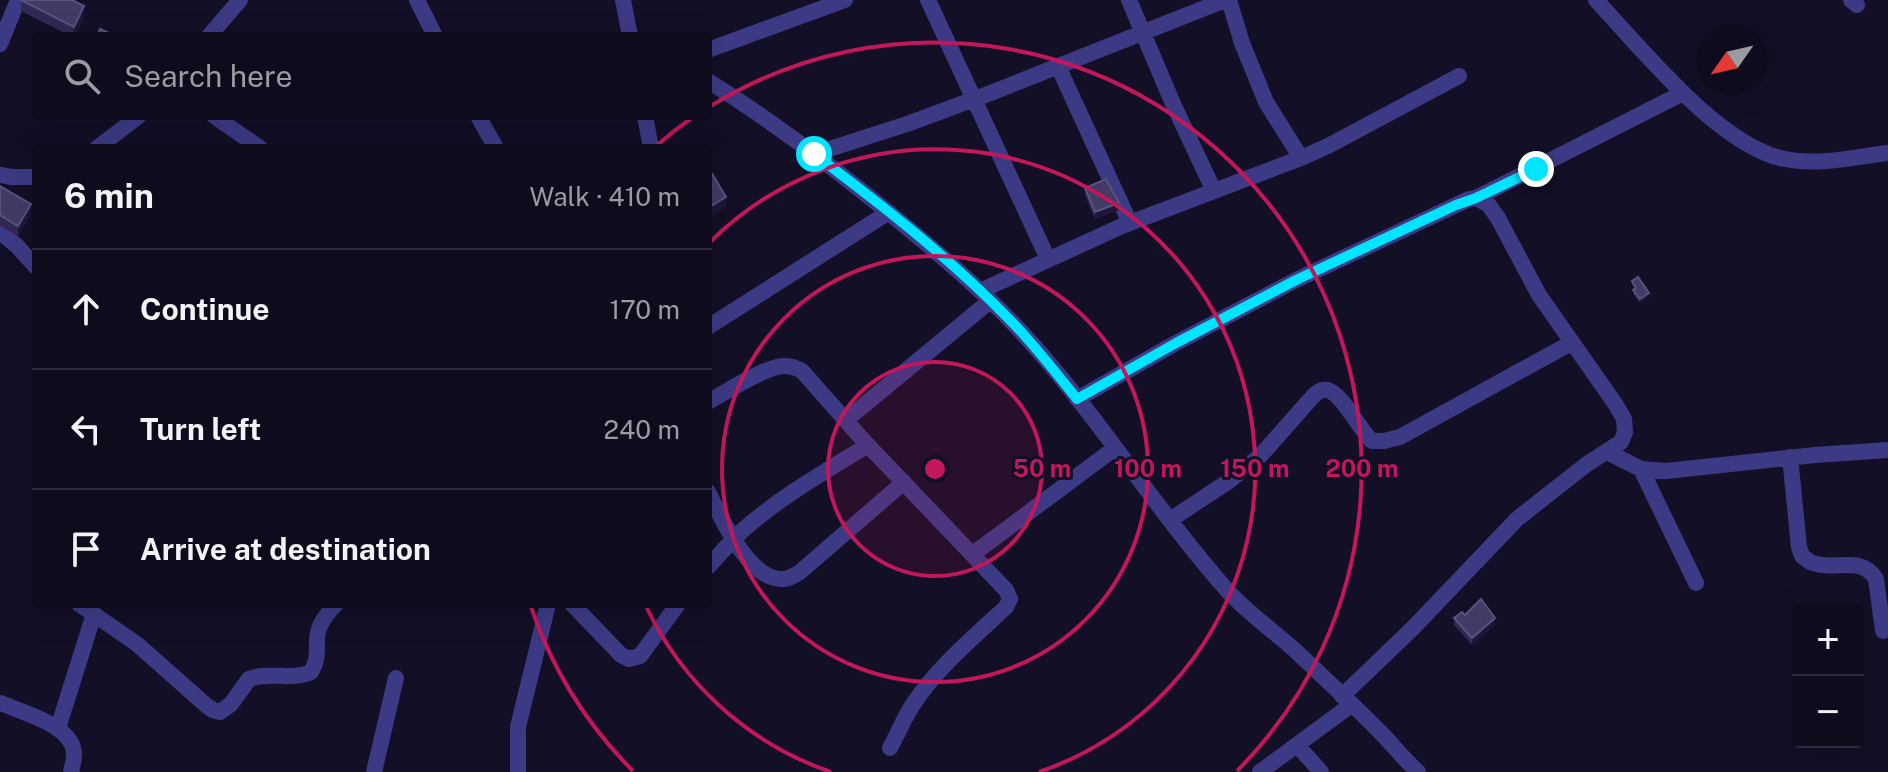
<!DOCTYPE html>
<html lang="en">
<head>
<meta charset="utf-8">
<style>
	:root { --surface:#0e0b1c; --page:#171425; --text:#f1f3f6; --muted:#9b9ba3; --line:#2e2b3b }
	body { margin:0; font-family:"Public Sans",sans-serif; background:var(--page); color:var(--text) }
	.controls { position:absolute; right:24px; bottom:24px; display:grid; overflow:hidden; border-radius:8px; box-shadow:0 8px 32px #0002 }
	.controls button { width:72px; height:72px; display:grid; place-items:center; padding:0; border:0; border-bottom:2px solid var(--line); background:var(--surface); color:var(--text); font:40px sans-serif }
	.compass { position:absolute; left:1696px; top:24px; width:72px; height:72px; border-radius:50%; background:var(--surface); box-shadow:0 8px 32px #0002; rotate:236deg }
	.stop { position:absolute; width:24px; height:24px; margin:-18px; border:6px solid #00e5ff; border-radius:50%; background:#fff }
	.stop.end { background:#00e5ff; border-color:#fff; box-shadow:0 2px 8px #0008 }
	.list { margin:0; padding:0; list-style:none }
	h2 { display:flex; justify-content:space-between; align-items:center; height:104px; margin:0; padding:0 32px; font-size:34px }
	h2 small { font-size:26px; font-weight:400; color:var(--muted) }
	.list li { display:grid; grid-template-columns:52px 1fr auto; gap:24px; align-items:center; box-sizing:border-box; height:120px; padding:0 32px; border-top:2px solid var(--line) }
	.list b { display:block; font-size:30px; white-space:nowrap }
	.list em { font-size:26px; font-style:normal; color:var(--muted) }
	.icon { flex:none; width:44px; height:44px; fill:none; stroke:currentColor; stroke-width:2; stroke-linecap:round; stroke-linejoin:round }
	.map { position:relative; flex:none; width:1888px; height:772px; overflow:hidden }
	.search { position:absolute; background:var(--surface); box-shadow:0 8px 32px #0002; left:32px; top:32px; width:680px; height:88px; display:flex; align-items:center; gap:20px; box-sizing:border-box; padding:0 28px; border-radius:8px; color:var(--muted); font-size:30px }
	.panel { position:absolute; background:var(--surface); box-shadow:0 8px 32px #0002; left:32px; top:144px; width:680px; height:464px; border-radius:8px }
	.map>svg:first-child { display:block }
	.lines { fill:none; stroke-linecap:round; stroke-linejoin:round }
	.minor { stroke:#3d3a85; stroke-width:16 }
	.wall { fill:#312854 }
	.shaded-wall { fill:#1d163a }
	.building { fill:#433a66; stroke:#5a527e; stroke-width:2 }
	.route { stroke:#00e5ff; stroke-width:10 }
	.ring { fill:none; stroke:#c2185b; stroke-width:4 }
	.centre { fill:#c2185b; stroke:#130f26; stroke-width:4 }
	.ring-label { font-size:24px; text-anchor:middle; font-weight:bold; fill:#c2185b; stroke:#130f26; stroke-width:6; stroke-linejoin:round; paint-order:stroke }
</style>
</head>
<body>
<div class="map">
<svg width="1888" height="772" viewBox="0 0 1888 772">
	<rect width="100%" height="100%" fill="#130f26"/>
	<g class="lines">
		<path class="minor" d="M417,0L435,36
			M623,0L630,36
			M928,0L1048,259
			M1129,0L1174,106L1214,191
			M1229,0L1242,43L1266,102L1301,158
			M1596,0C1641,48 1720,147 1785,159C1819,166 1854,157 1888,153
			M1851,0L1857,5
			M209,36L240,0
			M0,44L18,0
			M708,50L845,0
			M1058,66L1130,223
			M708,81C773,121 834,168 893,216C943,257 993,299 1035,347C1103,424 1158,512 1226,589C1247,613 1274,631 1298,653C1327,681 1357,708 1385,737C1396,749 1406,761 1418,772
			M214,116L260,148
			M478,116L496,148
			M645,116L651,148
			M97,148L139,116
			M814,154L910,123L988,94L1225,0
			M0,175L12,177H36
			M1476,198L1683,93
			M0,232L17,246L36,267
			M980,291L1122,226L1301,158L1328,146L1459,76
			M708,327L889,212
			M1077,399L1176,343L1296,280L1469,199L1476,198L1488,204L1498,218L1539,295L1616,405L1624,419L1625,432L1621,442L1587,464L1517,519L1412,629L1342,696
			M708,402C726,392 766,366 784,366C791,366 797,368 802,371L863,440L1006,590L1010,599L1006,607C975,636 937,668 914,703C904,717 898,734 890,748
			M846,420L990,301
			M1607,452L1641,469L1666,471L1815,455L1888,450
			M1790,457L1799,547L1802,556C1805,558 1809,562 1813,563C1834,571 1862,555 1876,579L1883,631
			M1641,469L1696,583
			M708,492C721,517 749,581 783,579C789,579 795,575 800,572L904,482
			M1170,520L1229,481L1261,455L1315,394C1320,391 1322,389 1328,390C1343,395 1359,429 1372,441H1384L1400,437L1571,343
			M973,554L1115,448
			M708,567C719,555 730,542 743,530C780,497 826,471 868,445
			M79,604L137,644L207,706L213,710L220,712L231,704L249,679C269,671 291,681 311,672C320,658 315,647 318,632C321,620 328,613 336,604
			M572,604L621,655L629,659L640,656L678,604
			M0,703C22,712 71,725 74,752C75,759 72,766 71,772
			M58,728L94,614
			M1297,745L1321,772
			M374,772L396,678
			M518,772V727L548,604
			M1260,772L1351,705"/>
	</g>
	<path class="wall" d="M21,0L84,16L75,36H71L21,11Z
		M0,186L31,214L18,236L0,226Z
		M1085,188L1119,210L1095,219L1085,195Z
		M1632,281L1649,296L1640,303L1633,294V290L1635,289L1632,285Z
		M1465,615L1495,625L1472,645L1454,625V618Z"/>
	<path class="shaded-wall" d="M84,6V16L74,36V27Z
		M726,197V207L708,218V208Z
		M1119,203V210L1095,219V212Z
		M31,204V214L18,236V226Z
		M1649,293V296L1640,303V299Z
		M1495,618V625L1472,645V638Z"/>
	<path class="building" d="M21,0H72L84,6L74,27Z
		M100,29L116,36H97Z
		M711,172L726,197L708,208V173Z
		M1106,179L1119,203L1095,212L1085,188Z
		M0,186L31,204L18,226L0,215Z
		M1638,277L1649,293L1640,299L1633,290L1636,288L1632,281Z
		M1481,599L1495,618L1472,638L1454,618L1462,612L1465,615Z"/>
	<g class="lines">
		<path class="route" d="M814,154C882,205 950,258 1010,320C1034,344 1055,372 1077,399L1176,343L1296,280L1456,205L1476,198L1536,169"/>
	</g>
	<circle cx="935" cy="469" r="107" fill="#c2185b" fill-opacity=".12"/>
	<g class="ring">
		<circle cx="935" cy="469" r="107"/>
		<circle cx="935" cy="469" r="213"/>
		<path d="M831 772A320 320 0 0 1 645 604M709 243A320 320 0 1 1 1039 772"/>
		<path d="M633 771A427 427 0 0 1 530 604M655 147A427 427 0 0 1 693 117M709 107A427 427 0 0 1 1237 771"/>
	</g>
	<circle cx="935" cy="469" r="12" class="centre"/>
	<g class="ring-label">
		<text x="1042" y="477">50 m</text>
		<text x="1148" y="477">100 m</text>
		<text x="1255" y="477">150 m</text>
		<text x="1362" y="477">200 m</text>
	</g>
</svg>
<div class="controls">
<button>+</button>
<button>−</button>
</div>
<svg class="compass" viewBox="-18 -18 36 36"><path d="M0-13l5 13h-10z" fill="#e53935"/><path d="M0 13l5-13h-10z" fill="#9b9ba3"/></svg>
<div class="stop" style="left:814px;top:154px"></div>
<div class="stop end" style="left:1536px;top:169px"></div>
<div class="search"><svg class="icon" aria-label="search" viewBox="0 0 24 24"><circle cx="10" cy="10" r="6"/><path d="M15 15l6 6"/></svg>Search here</div>
<section class="panel">
<h2>6 min<small>Walk · 410 m</small></h2>
<ul class="list">
<li><svg class="icon" aria-label="ahead" viewBox="0 0 24 24"><path d="M12 20V5M6 11l6-6 6 6"/></svg><div><b>Continue</b></div><em>170 m</em></li>
<li><svg class="icon" aria-label="left" viewBox="0 0 24 24"><path d="M17 20v-9H6M10 6l-5 5 5 5"/></svg><div><b>Turn left</b></div><em>240 m</em></li>
<li><svg class="icon" aria-label="arrive" viewBox="0 0 24 24"><path d="M6 21V4h12l-3 4 3 4H6"/></svg><div><b>Arrive at destination</b></div></li>
</ul>
</section>
</div>
</body>
</html>
